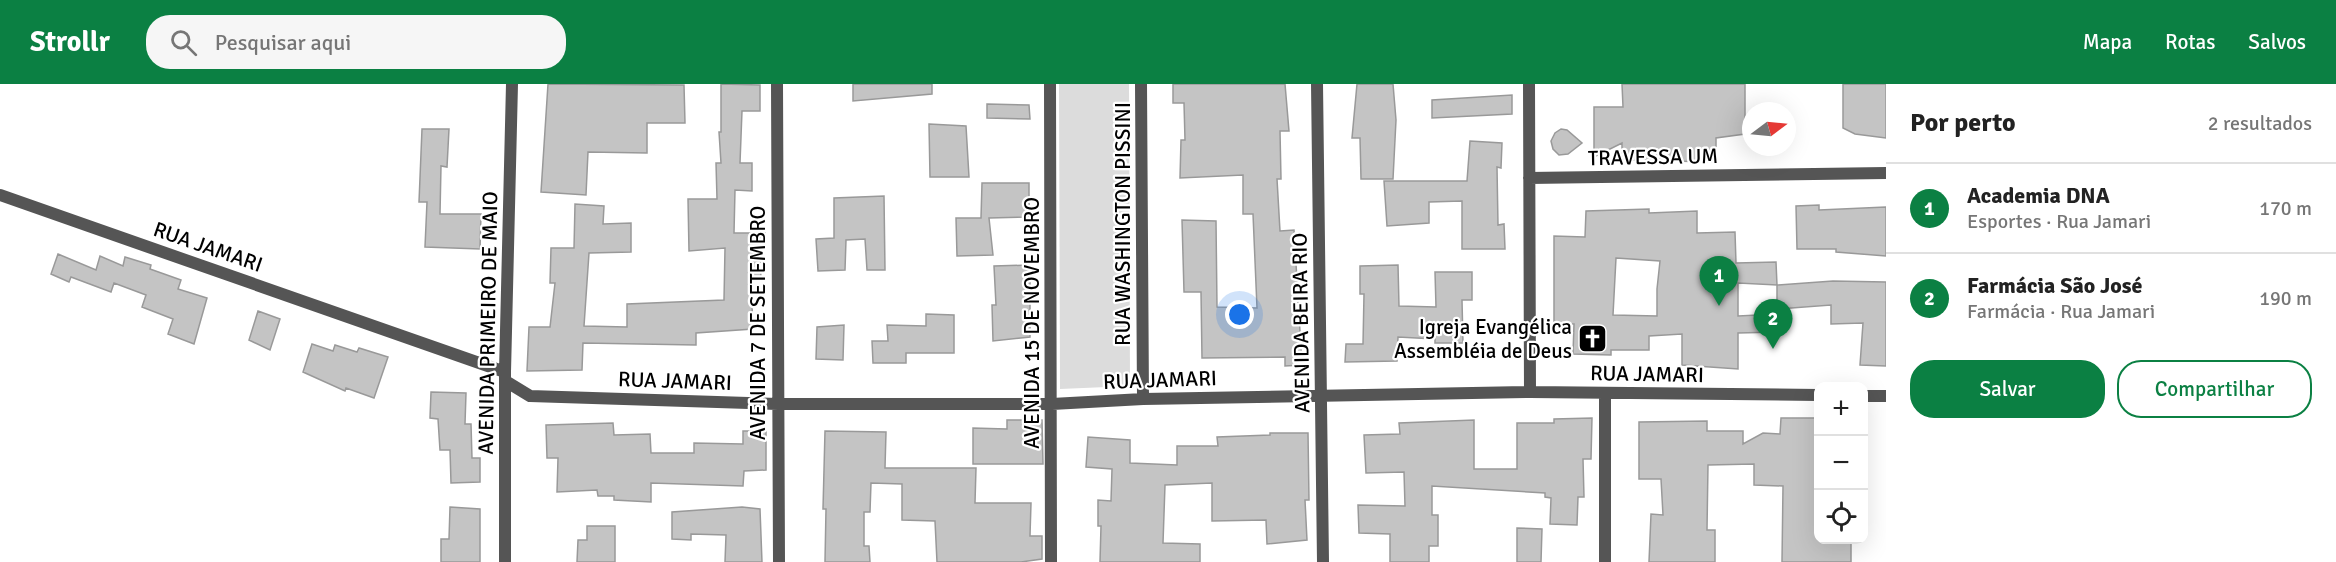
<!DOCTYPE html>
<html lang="pt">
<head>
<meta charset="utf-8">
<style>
	:root { --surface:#fff; --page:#f6f6f6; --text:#222; --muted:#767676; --line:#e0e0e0; --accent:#0b8043 }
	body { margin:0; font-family:Signika,sans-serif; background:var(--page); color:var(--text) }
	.controls { position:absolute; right:18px; bottom:18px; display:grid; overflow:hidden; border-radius:12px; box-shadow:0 6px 24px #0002 }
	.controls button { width:54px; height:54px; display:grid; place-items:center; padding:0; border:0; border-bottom:2px solid var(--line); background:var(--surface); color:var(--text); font:30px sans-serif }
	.compass { position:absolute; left:1742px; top:18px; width:54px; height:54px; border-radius:50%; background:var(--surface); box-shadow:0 6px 24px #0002; rotate:74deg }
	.you { position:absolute; left:1240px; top:231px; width:21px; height:21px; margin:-15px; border:4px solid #fff; border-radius:50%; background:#1a73e8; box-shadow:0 0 0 9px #1a73e833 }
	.badge { display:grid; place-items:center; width:39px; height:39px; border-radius:50%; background:var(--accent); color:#fff; font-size:20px; font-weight:700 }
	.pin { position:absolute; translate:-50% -50px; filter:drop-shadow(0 2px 3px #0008) }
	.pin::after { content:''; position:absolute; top:32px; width:21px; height:18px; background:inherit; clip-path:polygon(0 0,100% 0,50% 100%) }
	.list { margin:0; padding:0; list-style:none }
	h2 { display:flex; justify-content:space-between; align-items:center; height:78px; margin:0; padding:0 24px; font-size:26px }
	h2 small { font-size:20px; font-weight:400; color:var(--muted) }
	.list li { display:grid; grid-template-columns:39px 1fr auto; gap:18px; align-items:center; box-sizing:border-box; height:90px; padding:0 24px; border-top:2px solid var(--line) }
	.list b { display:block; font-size:22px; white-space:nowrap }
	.list p { margin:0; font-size:20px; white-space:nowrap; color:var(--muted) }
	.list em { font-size:20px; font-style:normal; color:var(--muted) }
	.actions { display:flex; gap:12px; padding:18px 24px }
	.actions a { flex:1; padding:14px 0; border:2px solid var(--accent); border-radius:24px; text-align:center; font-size:21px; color:var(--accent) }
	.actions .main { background:var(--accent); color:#fff }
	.icon { flex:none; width:33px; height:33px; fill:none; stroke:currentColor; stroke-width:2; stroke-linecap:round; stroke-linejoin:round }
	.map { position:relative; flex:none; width:1886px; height:478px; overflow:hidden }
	header { display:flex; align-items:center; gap:36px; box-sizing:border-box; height:84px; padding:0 30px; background:var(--accent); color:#fff }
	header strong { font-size:28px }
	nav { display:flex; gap:33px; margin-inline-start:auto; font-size:21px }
	.search { width:420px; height:54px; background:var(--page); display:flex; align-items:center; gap:15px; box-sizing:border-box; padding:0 21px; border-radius:24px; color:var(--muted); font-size:22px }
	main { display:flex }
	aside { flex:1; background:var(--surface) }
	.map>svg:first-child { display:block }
	.green { fill:#dcdcdc }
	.building { fill:#c4c4c4; stroke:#999; stroke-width:1.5; fill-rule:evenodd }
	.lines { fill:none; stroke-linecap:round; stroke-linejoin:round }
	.minor { stroke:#555; stroke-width:12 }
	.labels { text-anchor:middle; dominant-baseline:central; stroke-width:4.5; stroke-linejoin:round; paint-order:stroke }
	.street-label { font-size:21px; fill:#000; stroke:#fff }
	.poi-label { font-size:21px; fill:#000; stroke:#fff; text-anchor:end }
</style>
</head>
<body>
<header>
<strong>Strollr</strong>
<div class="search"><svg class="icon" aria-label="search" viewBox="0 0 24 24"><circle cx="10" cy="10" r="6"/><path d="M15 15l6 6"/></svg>Pesquisar aqui</div>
<nav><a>Mapa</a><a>Rotas</a><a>Salvos</a></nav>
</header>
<main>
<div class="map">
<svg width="1886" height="478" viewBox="0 0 1886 478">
	<rect width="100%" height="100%" fill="#fff"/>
	<path class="green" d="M1059,0H1129L1130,302L1060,305Z"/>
	<path class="building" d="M548,0L684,1L685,39H647V69L588,68L586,111L541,108Z
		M721,0L760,1V27H742L740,79H752V107L735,106L734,149H765V163H760L761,197H751L753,245L696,249V261L583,259L582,286L527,287L529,243H550L555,199H550L551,164H574L575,120L604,122L603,140L631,139V168L589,169L584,242L627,243V220L724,216L725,164L689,167L688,115H717L716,79H721L719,48H721Z
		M853,0H932V10L853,17Z
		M1173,0H1285L1289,47H1280L1281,95H1277L1280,147L1294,146L1302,281L1285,282V273L1202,274L1201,208H1184L1182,136L1216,137L1217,223L1257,224L1253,130H1243V91L1180,94L1181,56H1185L1184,19H1173Z
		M1357,0H1393L1396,36L1393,95H1361L1360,54H1352Z
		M1622,0H1745V50L1716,54V78L1622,76V59L1594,73V23H1623Z
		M1843,0H1886V54L1855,50L1843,44Z
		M1512,11V30L1432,34V16Z
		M987,20L1029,21L1030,35L987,34Z
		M929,40L966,42L969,93H930Z
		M422,45H449L447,83L441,82L440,130H481L480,165L425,163L427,118H419Z
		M1561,45L1567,46L1582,59L1568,70L1559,71L1553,65L1551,57L1555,49Z
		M1470,57L1502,59L1501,84L1497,83L1498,141L1504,140L1505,165H1462V117L1429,118V139L1387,142L1384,97H1467Z
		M982,99H1029V133L989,134L993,171L957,172L956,134H981Z
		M884,112L885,186H867L865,155L846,156L845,186L818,187L816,155L834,154V114Z
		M1819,121V126L1886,123V172L1836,168V165H1797L1796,122Z
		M1649,125V129L1697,127V149L1735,148L1736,179L1776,178L1777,201L1738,199V232L1778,230V248L1738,249V285L1682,281V250L1649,252V266H1611V271L1573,270L1574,240H1554V152L1585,153L1586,127ZM1616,174L1660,177L1657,205V232L1613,231Z
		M58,170L96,186L100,172L123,182L125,173L151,181L150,185L181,196L178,205L207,214L194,260L168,250L173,235L142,223L146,211L114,199L111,208L71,193L69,198L51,190Z
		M1030,181V253L993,257L992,221H996L994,182Z
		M1398,181L1399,222L1436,223L1435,188H1472V216H1462L1463,259H1435V255L1398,253L1397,277L1345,278L1346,260H1363L1364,210H1360V182Z
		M1833,197L1886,198V282L1860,281L1863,239L1831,240V221L1777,225V201Z
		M258,227L280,235L270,266L249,256Z
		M926,230L954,231V269H906V279H873L872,257H888L887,241L926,242Z
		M844,241L843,276L816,275L817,243Z
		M312,260L333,267L335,261L357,268L359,264L388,273L374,314L346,304L345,307L303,288Z
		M431,308L466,309L465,340H471L472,374H480V398L451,399L450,366H440L438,335L430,334Z
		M1592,334L1591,375H1583L1584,413H1578L1577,441L1550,440L1551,414L1545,413V409L1432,402V431H1438V462H1429V478H1390V450L1359,449L1358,421L1405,422L1404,388L1366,389L1364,351L1400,350L1399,339L1474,336V385H1517V339H1554V335Z
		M1781,334H1818V456H1851V478H1782L1783,402L1754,401V380L1708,381L1707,446H1715V478H1649L1651,430L1663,431L1661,395H1639V338L1707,337V347H1743V360L1763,349L1780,350Z
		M1007,336H1042L1043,380H973V344L1007,345Z
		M613,339L614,351L650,350L651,369H694V359L743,360V347H766V386L744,387L743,402L651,399V418L614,416V412H598L597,406L557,408L558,374H547L546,341Z
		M825,347L886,348L885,384H976L975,419H1031L1030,452H1042V475L1021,478H937L935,437L902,436V400L871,399L870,428H864V462H869L870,478H825L826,425H823Z
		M1270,349H1308L1309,416H1305L1307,456L1267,460L1266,436L1212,437V399L1165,401L1163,459L1200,460V478H1100L1101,442H1098V416L1111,417L1112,385L1086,383L1088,353L1130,356V379L1177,381V362H1218L1217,353L1270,351Z
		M450,423L480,425V478H441V455H449Z
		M742,423L760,425L762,478H725L726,451L691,450V456L672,455V428Z
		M587,442H615V478H577L578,456H587Z
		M1517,444L1542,445L1541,478H1517Z"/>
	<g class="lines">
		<path class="minor" d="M777,0L779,478
			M1050,0L1051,478
			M1141,0L1143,315
			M1317,0L1323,478
			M1529,0L1530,308
			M1529,94L1886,89
			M0,111L505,288
			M507,298L530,312L778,320H1052L1143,315L1530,308L1818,311
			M1605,309V478
			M1864,312H1886
			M505,478V288L512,0"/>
	</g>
	<defs>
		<symbol id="church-square" viewBox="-11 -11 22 22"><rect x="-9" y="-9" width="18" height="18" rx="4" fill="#000" stroke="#fff"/><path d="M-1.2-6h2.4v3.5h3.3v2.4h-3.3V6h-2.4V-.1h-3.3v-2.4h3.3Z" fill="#fff"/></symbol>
	</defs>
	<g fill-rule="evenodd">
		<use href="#church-square" x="1576" y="238" width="33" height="33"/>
	</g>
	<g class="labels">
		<g class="street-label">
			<text transform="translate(1653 73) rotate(-1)">TRAVESSA UM</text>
			<text transform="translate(1123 140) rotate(-90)">RUA WASHINGTON PISSINI</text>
			<text transform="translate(208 163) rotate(19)">RUA JAMARI</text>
			<text transform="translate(488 239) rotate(-89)">AVENIDA PRIMEIRO DE MAIO</text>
			<text transform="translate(758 239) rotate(-90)">AVENIDA 7 DE SETEMBRO</text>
			<text transform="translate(1032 239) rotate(-90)">AVENIDA 15 DE NOVEMBRO</text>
			<text transform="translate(1301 239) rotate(-91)">AVENIDA BEIRA RIO</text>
			<text transform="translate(1647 290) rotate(1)">RUA JAMARI</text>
			<text transform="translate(1160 296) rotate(-2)">RUA JAMARI</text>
			<text transform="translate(675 297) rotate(2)">RUA JAMARI</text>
		</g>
		<g class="poi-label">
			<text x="1572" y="243">Igreja Evangélica<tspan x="1572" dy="24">Assembléia de Deus</tspan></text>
		</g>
	</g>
</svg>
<div class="controls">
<button>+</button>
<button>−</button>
<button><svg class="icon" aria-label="locate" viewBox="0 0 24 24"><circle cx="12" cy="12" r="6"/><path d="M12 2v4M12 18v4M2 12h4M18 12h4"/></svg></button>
</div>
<svg class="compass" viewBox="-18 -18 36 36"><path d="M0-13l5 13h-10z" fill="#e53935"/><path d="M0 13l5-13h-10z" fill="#767676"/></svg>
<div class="you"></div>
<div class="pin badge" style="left:1719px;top:222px">1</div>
<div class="pin badge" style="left:1773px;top:265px">2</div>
</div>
<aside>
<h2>Por perto<small>2 resultados</small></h2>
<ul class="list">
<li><span class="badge">1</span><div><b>Academia DNA</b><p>Esportes · Rua Jamari</p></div><em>170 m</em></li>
<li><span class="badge">2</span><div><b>Farmácia São José</b><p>Farmácia · Rua Jamari</p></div><em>190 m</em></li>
</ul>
<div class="actions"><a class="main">Salvar</a><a>Compartilhar</a></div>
</aside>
</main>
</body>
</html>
